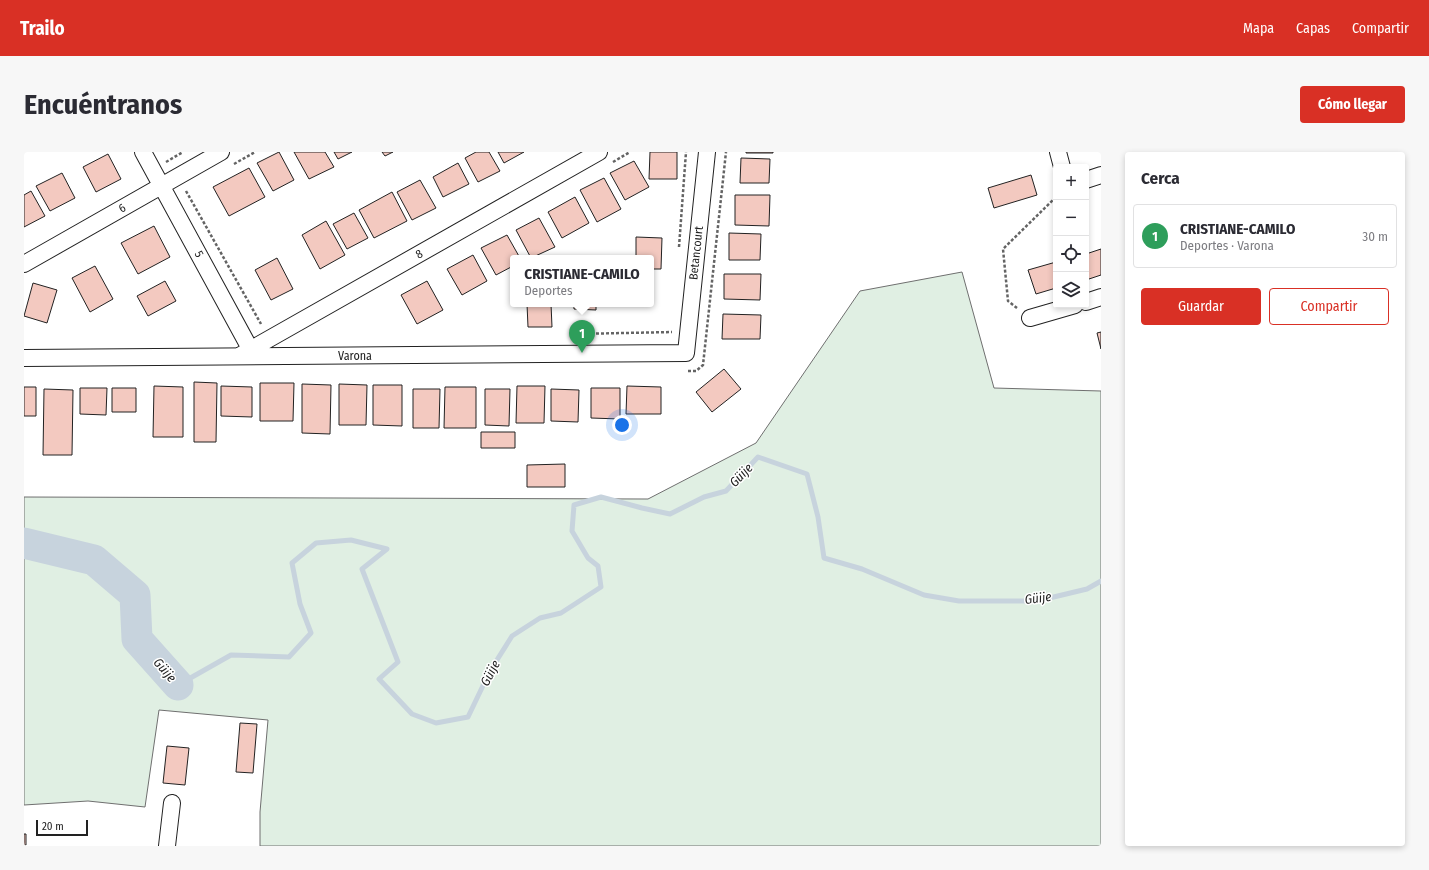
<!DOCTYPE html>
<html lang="es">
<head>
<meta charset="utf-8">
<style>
	:root { --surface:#fff; --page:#f7f7f7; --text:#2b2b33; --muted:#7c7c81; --line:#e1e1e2; --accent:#d93025 }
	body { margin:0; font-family:"Fira Sans Condensed",sans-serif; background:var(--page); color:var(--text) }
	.controls { position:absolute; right:12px; top:12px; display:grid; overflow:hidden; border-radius:4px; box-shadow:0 2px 6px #0003 }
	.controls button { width:36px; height:36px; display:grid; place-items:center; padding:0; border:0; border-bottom:1px solid var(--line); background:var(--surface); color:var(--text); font:20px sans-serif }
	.scale { position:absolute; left:12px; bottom:10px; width:52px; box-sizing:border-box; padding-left:4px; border:2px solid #222; border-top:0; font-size:11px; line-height:14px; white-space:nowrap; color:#222; -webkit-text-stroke:3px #fff; paint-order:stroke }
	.you { position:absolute; left:598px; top:273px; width:14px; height:14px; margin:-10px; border:3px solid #fff; border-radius:50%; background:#1a73e8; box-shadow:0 0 0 6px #1a73e833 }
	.badge { display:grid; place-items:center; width:26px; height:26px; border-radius:50%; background:var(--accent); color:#fff; font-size:13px; font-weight:700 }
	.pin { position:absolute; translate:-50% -33px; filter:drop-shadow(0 1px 2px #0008) }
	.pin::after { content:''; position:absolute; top:21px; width:14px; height:12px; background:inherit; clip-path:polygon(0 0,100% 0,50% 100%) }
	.popup { position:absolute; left:486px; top:103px; width:144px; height:52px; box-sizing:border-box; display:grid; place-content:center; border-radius:4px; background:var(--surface); filter:drop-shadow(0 1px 3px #0005); font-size:13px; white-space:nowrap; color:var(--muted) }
	.popup b { font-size:15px; color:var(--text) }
	.popup::after { content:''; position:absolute; left:50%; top:100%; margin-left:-8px; border:8px solid transparent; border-top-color:var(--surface) }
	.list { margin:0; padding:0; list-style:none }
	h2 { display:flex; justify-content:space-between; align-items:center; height:52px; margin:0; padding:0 16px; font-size:17px }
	h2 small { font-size:13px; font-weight:400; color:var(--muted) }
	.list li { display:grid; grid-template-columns:26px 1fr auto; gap:12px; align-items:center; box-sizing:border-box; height:64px; margin:0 8px 8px; padding:0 8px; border:1px solid var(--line); border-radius:4px }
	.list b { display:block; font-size:15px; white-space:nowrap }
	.list p { margin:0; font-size:13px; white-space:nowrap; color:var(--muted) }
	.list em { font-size:13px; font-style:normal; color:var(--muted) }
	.actions { display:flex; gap:8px; padding:12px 16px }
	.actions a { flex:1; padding:9px 0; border:1px solid var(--accent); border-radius:4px; text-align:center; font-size:14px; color:var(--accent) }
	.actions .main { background:var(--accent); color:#fff }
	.icon { flex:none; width:22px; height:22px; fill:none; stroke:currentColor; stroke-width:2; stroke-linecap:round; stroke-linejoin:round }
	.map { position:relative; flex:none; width:1077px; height:694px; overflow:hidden; border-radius:4px }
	header { display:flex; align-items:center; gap:24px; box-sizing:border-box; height:56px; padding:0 20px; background:var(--accent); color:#fff }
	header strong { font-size:19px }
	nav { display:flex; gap:22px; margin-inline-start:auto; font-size:14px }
	.intro { display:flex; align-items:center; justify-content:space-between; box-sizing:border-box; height:96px; padding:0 24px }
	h1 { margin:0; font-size:28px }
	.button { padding:10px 18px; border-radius:4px; background:var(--accent); color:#fff; font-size:14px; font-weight:700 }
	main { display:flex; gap:24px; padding:0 24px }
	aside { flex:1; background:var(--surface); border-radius:4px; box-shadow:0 2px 6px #0003 }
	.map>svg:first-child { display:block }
	.green { fill:#e0efe3; stroke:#6f6f6f }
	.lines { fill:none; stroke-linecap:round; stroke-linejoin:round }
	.stream { stroke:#c7d3dd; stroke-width:5 }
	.river { stroke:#c7d3dd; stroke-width:31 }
	.building { fill:#f3c9c0; stroke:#222 }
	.street-casing { stroke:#222; stroke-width:18 }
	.path { stroke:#646464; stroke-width:2.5; stroke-dasharray:3 2; stroke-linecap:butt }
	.street { stroke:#fff; stroke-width:16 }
	.labels { text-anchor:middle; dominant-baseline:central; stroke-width:3; stroke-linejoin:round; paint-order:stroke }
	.street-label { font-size:12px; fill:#222; stroke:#fff }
	.water-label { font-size:13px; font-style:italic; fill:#222; stroke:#fff }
</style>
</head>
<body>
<header>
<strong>Trailo</strong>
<nav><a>Mapa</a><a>Capas</a><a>Compartir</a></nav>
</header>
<div class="intro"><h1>Encuéntranos</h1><a class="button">Cómo llegar</a></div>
<main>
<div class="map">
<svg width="1077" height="694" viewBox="0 0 1077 694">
	<rect width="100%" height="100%" fill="#fff"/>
	<path class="green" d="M938,120L970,236L1077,239V694H236V660L244,568L135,558L121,655L64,649L0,653V345L624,347L732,291L836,139Z"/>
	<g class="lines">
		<path class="stream" d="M154,533L207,503L265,505L287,481L276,452L268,411L292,391L327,388L363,397L338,417L374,510L355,527L388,562L412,571L444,565L466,519L488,484L516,466L537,461L577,435L574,414L564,406L548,379L550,353L577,345L618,356L646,362L680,345L702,339L734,305L783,322L794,365L800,406L838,417L900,443L935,449H1013L1063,437L1077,429"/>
		<path class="river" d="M0,391L70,408L111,443L113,487L154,533"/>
	</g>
	<path class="building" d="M255,0L270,28L249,39L233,11Z
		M270,0H301L310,15L285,27Z
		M310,0H328L314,7Z
		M358,0H369L361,4Z
		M452,0H465L476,19L454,30L441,6Z
		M474,0H500L480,11Z
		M626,0H653V27H625Z
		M722,0H749V1H722Z
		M84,2L97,27L72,40L59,15Z
		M717,6L746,7L745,31H716Z
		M610,9L625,35L601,48L586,21Z
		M434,11L445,32L419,45L409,25Z
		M225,16L241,45L205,64L189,35Z
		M38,21L51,46L26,59L12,34Z
		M1007,23L1013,43L970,56L964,36Z
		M580,26L597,57L573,70L556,38Z
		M396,28L412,56L388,68L373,40Z
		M7,39L21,64L0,75V43Z
		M368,40L383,69L350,86L335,58Z
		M711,43H746L745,74L711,73Z
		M551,45L565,71L538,86L524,60Z
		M330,61L344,86L323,97L309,72Z
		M515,66L531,95L507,106L492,78Z
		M302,69L321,103L296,117L278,83Z
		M130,74L146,105L114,122L97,91Z
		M705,81L737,82L736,108H705Z
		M483,83L496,106H489V114L472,123L457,96Z
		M612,85L638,86L637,117H627V106H612Z
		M1077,97V123L1062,128V102Z
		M449,103L463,129L438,143L423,117Z
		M253,106L269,137L247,148L231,118Z
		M1032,110V136L1012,142L1004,118Z
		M71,114L89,147L66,160L48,126Z
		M700,122H737L736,148L700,147Z
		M141,129L152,149L124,164L113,144Z
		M403,129L419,158L393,172L377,143Z
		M9,131L33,138L23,171L0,164Z
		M503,152H527L528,175H504Z
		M550,152H572V158L550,157Z
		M699,162L737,163L736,187H698Z
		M1077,180V197L1073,181Z
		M700,217L717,237L688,260L672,240Z
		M170,230L193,231L192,290H170Z
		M236,231H270L269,269H236Z
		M278,232L307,233L306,282L278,281Z
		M315,232L343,233L342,273H315Z
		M349,233H378V274L349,273Z
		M130,234L159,235V285H129Z
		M197,234L228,235V265L197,264Z
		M493,234H521L520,271H492Z
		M603,234L637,235V262H602Z
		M0,235H12V264H0Z
		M421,235H452V276H420Z
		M56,236H83L82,263L56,262Z
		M88,236H112V260H88Z
		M567,236H596V267L567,266Z
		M20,237L49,238L48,303H19Z
		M389,237H416L415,276H389Z
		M461,237H486L485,274L461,273Z
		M527,237L555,238L554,270L527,269Z
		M457,280H491V296H457Z
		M541,312V335H503V313Z
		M216,571L233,572L229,621L212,620Z
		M143,594L165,596L161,633L139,631Z
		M0,682H2V693H0Z"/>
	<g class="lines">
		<defs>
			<path id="street" d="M119,0L230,204
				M1034,0L1038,15
				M1062,28L1077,23
				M0,112L197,0
				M1062,150L1077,145
				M1006,166L1051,153
				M215,204L575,0
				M0,206L662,201L683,0
				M143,694L148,651"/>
		</defs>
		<use href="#street" class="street-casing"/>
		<path class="path" d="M142,10L159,0
			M589,10L606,0
			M210,12L231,0
			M162,39L237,172
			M655,95L662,0
			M993,156L984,149L979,97L1032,45
			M552,182L648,180
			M664,219H672L679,213L702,0"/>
		<use href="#street" class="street"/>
	</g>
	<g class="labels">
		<g class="street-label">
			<text transform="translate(98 56) rotate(-30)">6</text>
			<text transform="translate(672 101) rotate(-84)">Betancourt</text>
			<text transform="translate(175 102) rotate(62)">5</text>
			<text transform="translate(395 102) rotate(-30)">8</text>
			<text x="331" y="204">Varona</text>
		</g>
		<g class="water-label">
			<text transform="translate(717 323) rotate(-46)">Güije</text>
			<text transform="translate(1014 446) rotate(-7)">Güije</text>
			<text transform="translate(141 518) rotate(49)">Güije</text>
			<text transform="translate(466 521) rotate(-62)">Güije</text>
		</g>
	</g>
</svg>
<div class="controls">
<button>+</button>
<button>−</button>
<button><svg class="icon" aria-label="locate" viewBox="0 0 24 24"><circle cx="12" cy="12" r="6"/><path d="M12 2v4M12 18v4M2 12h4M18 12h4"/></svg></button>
<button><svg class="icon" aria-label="layers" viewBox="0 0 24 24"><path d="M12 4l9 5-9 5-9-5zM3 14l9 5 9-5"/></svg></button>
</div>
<div class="scale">20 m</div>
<div class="you"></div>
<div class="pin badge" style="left:558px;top:201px;background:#2e9e5b">1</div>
<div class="popup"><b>CRISTIANE-CAMILO</b>Deportes</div>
</div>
<aside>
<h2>Cerca<small></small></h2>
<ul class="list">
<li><span class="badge" style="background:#2e9e5b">1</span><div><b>CRISTIANE-CAMILO</b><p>Deportes · Varona</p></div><em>30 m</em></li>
</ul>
<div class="actions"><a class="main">Guardar</a><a>Compartir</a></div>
</aside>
</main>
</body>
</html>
